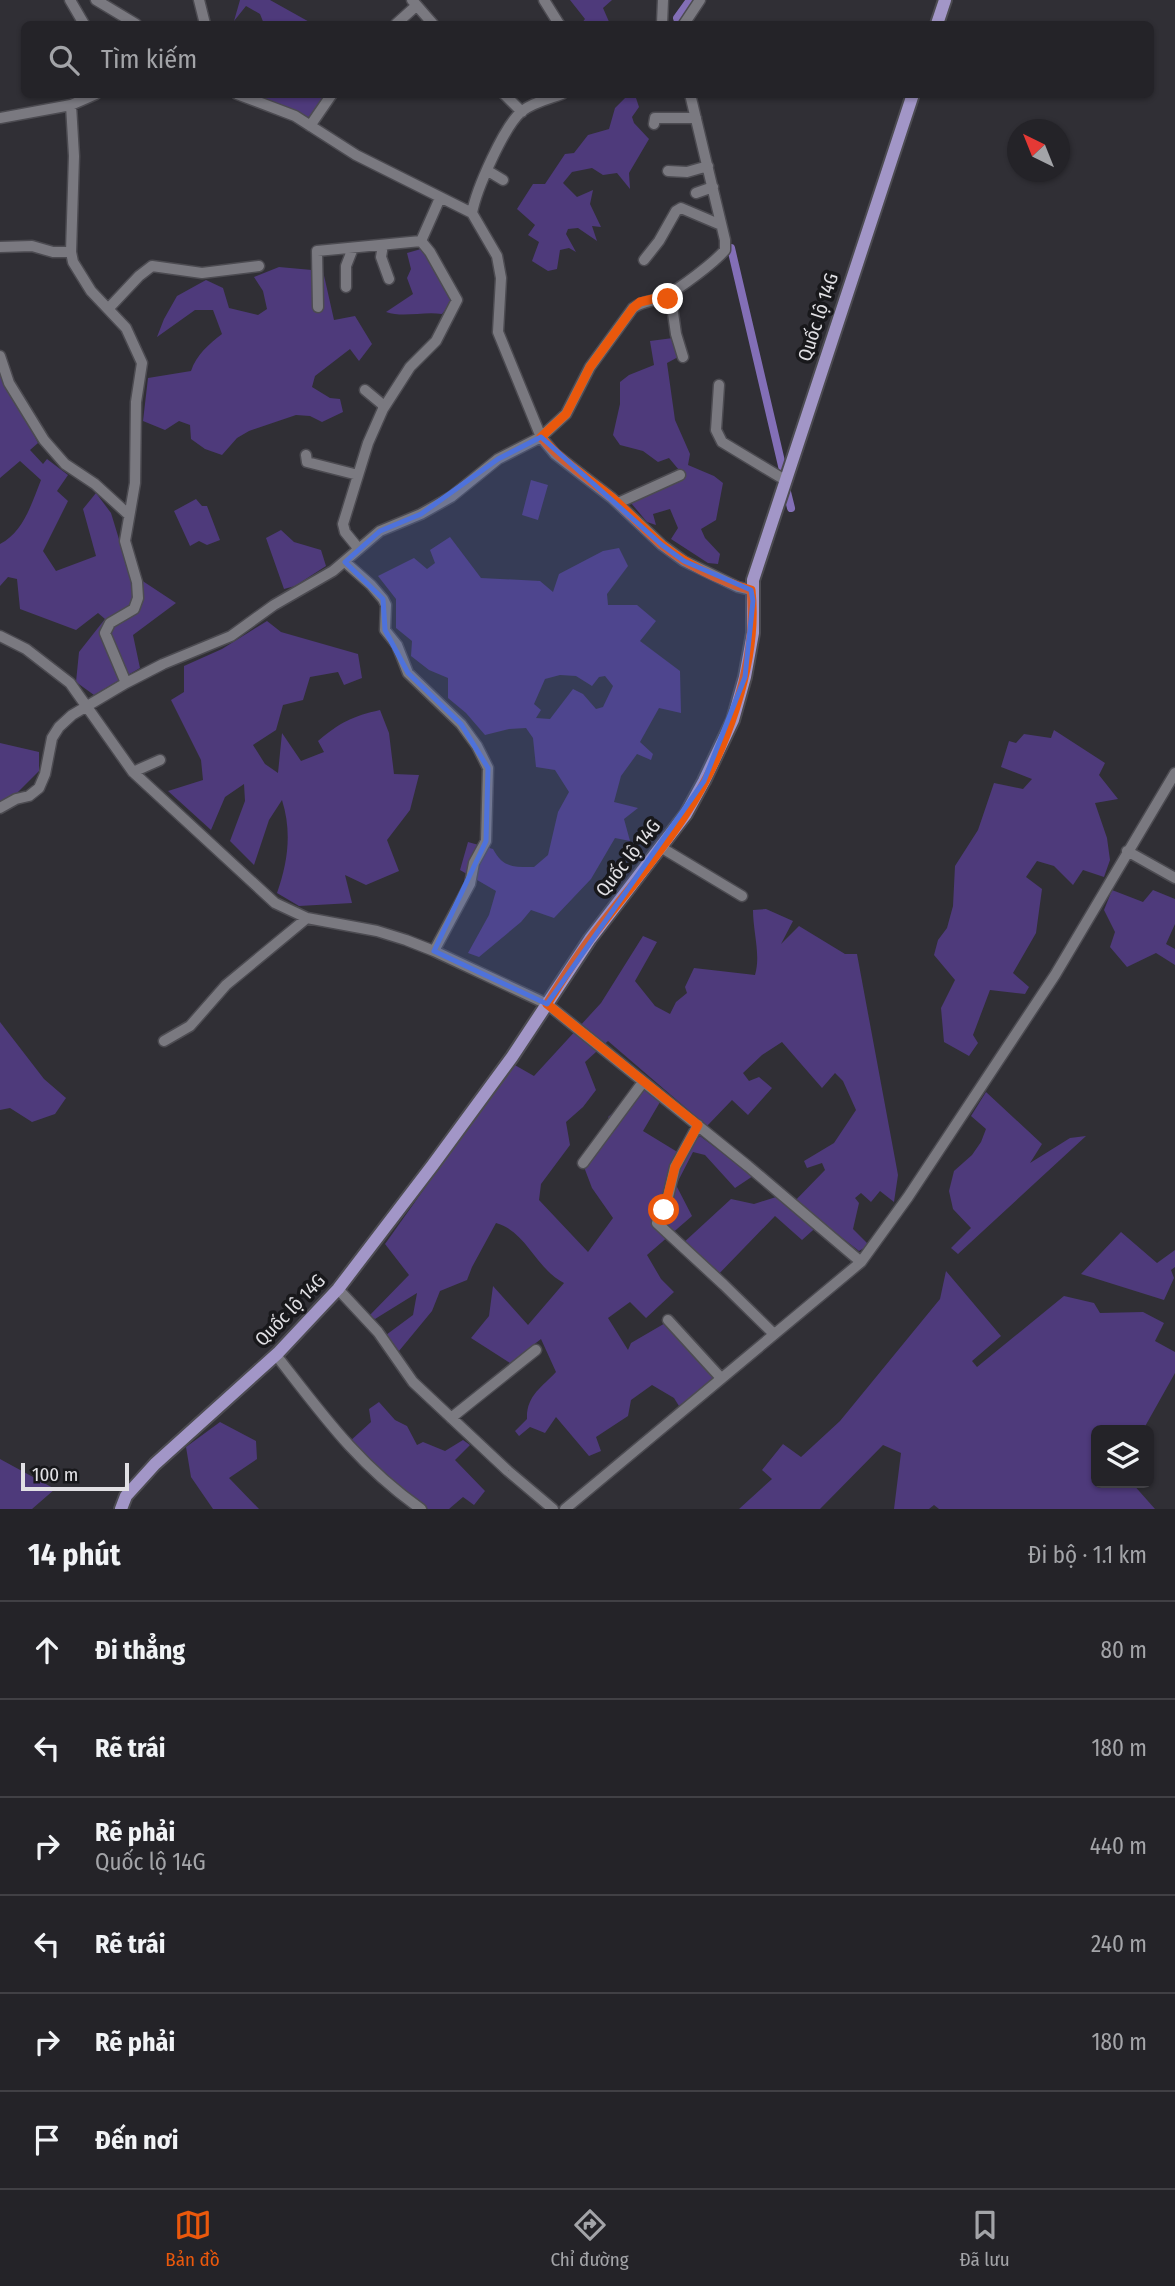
<!DOCTYPE html>
<html lang="vi">
<head>
<meta charset="utf-8">
<style>
	:root { --surface:#242328; --page:#2c2b30; --text:#f1f3f6; --muted:#a3a4a8; --line:#414045; --accent:#ea580c }
	body { margin:0; font-family:"Fira Sans Condensed",sans-serif; background:var(--page); color:var(--text) }
	.controls { position:absolute; right:21px; bottom:21px; display:grid; overflow:hidden; border-radius:10px; box-shadow:0 2px 5px #0004 }
	.controls button { width:63px; height:63px; display:grid; place-items:center; padding:0; border:0; border-bottom:2px solid var(--line); background:var(--surface); color:var(--text); font:35px sans-serif }
	.compass { position:absolute; left:1007px; top:119px; width:63px; height:63px; border-radius:50%; background:var(--surface); box-shadow:0 2px 5px #0004; rotate:317deg }
	.scale { position:absolute; left:21px; bottom:18px; width:108px; box-sizing:border-box; padding-left:7px; border:4px solid #e1e0e4; border-top:0; font-size:19px; line-height:24px; white-space:nowrap; color:#e1e0e4; -webkit-text-stroke:5px #18181b; paint-order:stroke }
	.stop { position:absolute; width:21px; height:21px; margin:-16px; border:5px solid #ea580c; border-radius:50%; background:#fff }
	.stop.end { background:#ea580c; border-color:#fff; box-shadow:0 2px 7px #0008 }
	.list { margin:0; padding:0; list-style:none }
	h2 { display:flex; justify-content:space-between; align-items:center; height:91px; margin:0; padding:0 28px; font-size:30px }
	h2 small { font-size:23px; font-weight:400; color:var(--muted) }
	.list li { display:grid; grid-template-columns:46px 1fr auto; gap:21px; align-items:center; box-sizing:border-box; height:98px; padding:0 28px; border-top:2px solid var(--line) }
	.list b { display:block; font-size:26px; white-space:nowrap }
	.list p { margin:0; font-size:23px; white-space:nowrap; color:var(--muted) }
	.list em { font-size:23px; font-style:normal; color:var(--muted) }
	.icon { flex:none; width:38px; height:38px; fill:none; stroke:currentColor; stroke-width:2; stroke-linecap:round; stroke-linejoin:round }
	.map { position:relative; flex:none; width:1175px; height:1509px; overflow:hidden }
	.search { position:absolute; background:var(--surface); box-shadow:0 2px 5px #0004; left:21px; right:21px; top:21px; height:77px; display:flex; align-items:center; gap:18px; box-sizing:border-box; padding:0 24px; border-radius:10px; color:var(--muted); font-size:26px }
	.sheet { height:679px; background:var(--surface) }
	nav { display:flex; justify-content:space-around; align-items:center; box-sizing:border-box; height:98px; border-top:2px solid var(--line); background:var(--surface); font-size:19px; color:var(--muted) }
	nav a { display:grid; justify-items:center; gap:4px }
	nav .on { color:var(--accent) }
	.map>svg:first-child { display:block }
	.green { fill:#4e3a7b; fill-rule:evenodd }
	.lines { fill:none; stroke-linecap:round; stroke-linejoin:round }
	.canal { stroke:#836fb7; stroke-width:8 }
	.minor-casing { stroke:#4c4b51; stroke-width:13 }
	.major-casing { stroke:#4c4b51; stroke-width:16 }
	.minor { stroke:#7a7980; stroke-width:10 }
	.major { stroke:#a296c7; stroke-width:12 }
	.route { stroke:#ea580c; stroke-width:9 }
	.marked { fill:#4e72db; fill-opacity:0.2; stroke:#4e72db; stroke-width:5; stroke-linejoin:round }
	.labels { text-anchor:middle; dominant-baseline:central; stroke-width:7; stroke-linejoin:round; paint-order:stroke }
	.street-label { font-size:19px; fill:#e1e0e4; stroke:#18181b }
</style>
</head>
<body>
<div class="map">
<svg width="1175" height="1509" viewBox="0 0 1175 1509">
	<rect width="100%" height="100%" fill="#302f35"/>
	<path class="green" d="M240,0H270L313,24H264L260,14L246,6L234,21Z
		M570,0H612L603,8L610,24H581L585,19Z
		M629,94L635,95L639,107L632,117L634,123L649,139L629,173L630,189L617,173L603,175L592,168L572,172L563,183L577,197L593,190L590,204L601,227L592,226L597,241L578,228L568,229L566,234L576,252L569,248L560,250L557,269L548,271L532,261L539,242L528,235L535,225L517,209L533,184H545L565,154L574,153L588,135L609,129L615,108Z
		M247,95H324L310,118Z
		M421,249L452,296V301L442,314C423,311 404,318 386,312L413,294L407,278L411,269L407,253Z
		M279,267L323,271L334,320L355,316L372,344L359,361L350,349L315,376L312,387L330,398L340,399L343,412L322,422L310,416L296,415L249,431L237,438L222,455L205,449L191,439L190,425L179,421L165,430L143,421L148,378L191,371C196,355 209,344 222,334L213,310H195L157,337L164,319L177,296L206,280L223,288L229,308L258,315L267,309L263,291L254,277Z
		M673,338L680,356L667,363L675,420L690,454L688,465L714,476L723,483L716,520L701,529L705,538L720,554L718,564L708,563L671,539L678,528L670,509L653,514L656,525L647,522L631,503L684,476L669,458L658,462L643,451L620,445L613,435L620,404V382L629,375L654,365L650,341Z
		M0,368L38,443L30,450L43,464L47,459L68,475L57,491L68,501L43,551L56,571L96,556L83,509L96,493L111,513L129,572L176,603L133,635L140,668L94,695L76,682L79,652L105,619L98,613L76,630L20,609L17,579L8,577L0,586V544C24,532 32,502 41,480L20,461L0,478Z
		M531,480L548,485L538,520L522,515Z
		M196,499L202,506H207L220,540L207,545L199,541L190,546L174,511Z
		M281,530L294,542L321,550L326,566L295,586L284,589L266,538Z
		M450,537L481,578L540,581L553,592L559,574L603,551L619,548L628,566L607,594L608,605H637L656,621L640,641L680,671L681,713L659,708L640,742L653,754L651,760L637,754L621,776L614,802L638,808L624,819L630,841L615,838L591,879L554,918L531,910L521,922L479,957L468,953L489,915L496,891L460,870L468,842L493,849C503,868 514,867 534,867L548,855L558,812L569,792L555,770L536,767L533,738L526,728L509,729L485,735L466,713L448,698V678L429,670L411,656L412,641L396,628V599L378,576L414,558L427,569L435,563L430,550ZM560,675L576,676L592,686L599,677L605,676L613,686L603,707L596,709L583,694L573,689L550,719L536,718L541,710L534,704L545,679Z
		M267,621L281,632L358,654L362,678L344,685L338,672L310,677L303,700L283,705L276,730L253,745L265,764L278,773L282,733L301,761L324,752L318,741C339,723 353,716 380,710L389,733L394,774L419,775L410,810L387,840L399,871L366,885L345,875L352,903L299,906L277,893C288,862 292,832 282,800L269,820L254,865L230,841L245,801L244,784L225,797L211,830L168,791L203,780L201,760L171,700L184,692V666L222,649Z
		M1054,730L1105,763L1099,775L1118,799L1095,803L1107,838L1110,860L1104,877L1083,870L1073,885L1054,866L1037,861L1026,877L1042,889L1036,933L1013,973L1029,987L1025,994L990,990L973,1035L978,1043L969,1056L944,1042L941,1008L955,980L934,955L938,940L947,928L953,906L955,866L978,830L994,783L1023,789L1032,779L1001,767L1009,741L1016,743L1024,734L1051,738Z
		M0,743L39,752V771L17,793L0,802Z
		M1112,890L1143,902L1153,890L1175,899V924L1166,944L1175,949V965L1156,953L1127,967L1110,947L1115,932L1104,910Z
		M766,909L793,921L781,944L799,926L845,954H857L898,1175L894,1202L880,1191L871,1202L861,1193L855,1198L859,1203L853,1229L869,1245L859,1251L822,1222L802,1240L775,1216L712,1281L681,1245L731,1199L754,1204L776,1197L788,1208L825,1170L822,1163L807,1168L804,1161L834,1143L856,1110L843,1081L835,1073L822,1088L782,1042L762,1055L743,1073L749,1081L759,1077L772,1088L748,1115L732,1100L707,1126L608,1041L585,1062L596,1090L583,1107L566,1122L570,1145L541,1184L539,1200L588,1252L613,1218L592,1188L584,1167L613,1124L608,1117L642,1087L660,1102L643,1131L679,1153L700,1136L753,1176L735,1188L705,1155L693,1152L676,1185L692,1216L647,1255L661,1279L674,1292L646,1318L630,1302L608,1318L628,1350L631,1343L667,1322L721,1374L679,1406L674,1398L652,1385L631,1400L628,1416L596,1437L601,1451L589,1456L556,1417L545,1433L530,1427L519,1436L515,1431L527,1419C526,1396 542,1387 556,1372L541,1339L510,1363L471,1338L489,1316L493,1286L528,1325L564,1283C536,1269 526,1231 496,1223L472,1267L467,1280L440,1291L432,1311L399,1351L386,1335L413,1315L417,1293L375,1319L369,1316L409,1275L385,1244L513,1064L534,1076L601,1003L643,936L657,942L635,981L655,1006L670,1014L676,1002L687,993L685,987L694,968L755,975C761,955 753,932 753,910Z
		M0,1022L44,1079L66,1098L55,1114L32,1122L10,1108L0,1110Z
		M986,1092L1042,1144L1030,1163L1070,1138L1086,1136L958,1254L951,1248L971,1228L953,1209L949,1191L954,1171L972,1155L981,1142L986,1129L971,1116Z
		M1121,1232L1157,1263L1175,1250V1267L1171,1270L1174,1278L1164,1300L1081,1274Z
		M946,1271L1001,1336L972,1361L977,1367L1064,1296L1094,1303L1100,1313L1143,1312L1164,1323L1155,1341L1175,1352V1373L1143,1430H1096V1483H1132L1155,1509H939L934,1505L929,1509H894L901,1453L883,1445L820,1509H739L772,1479L762,1470L783,1444L801,1457L840,1421L940,1299Z
		M379,1402L395,1420L407,1426L417,1445L423,1442L445,1451L463,1440L470,1445L455,1460L485,1491L474,1505L463,1497L449,1509H428L396,1487L349,1442L371,1422L369,1409Z
		M220,1422L256,1441L257,1459L229,1478L259,1509H213L191,1477L186,1447Z
		M0,1459L55,1489L32,1509H0Z"/>
	<g class="lines">
		<path class="canal" d="M679,24L677,18L690,0
			M731,248L783,470
			M787,492L791,508"/>
		<defs>
			<path id="minor" d="M70,0L84,24
				M96,0L136,24
				M199,0L205,24
				M412,0L433,24
				M544,0L559,24
				M396,24L416,6
				M662,24L663,0
				M684,24L700,0
				M237,94L295,116L356,155L472,213
				M504,94L522,112
				M562,94C548,99 534,102 522,111C504,126 476,190 472,213L497,256L501,278L498,332L541,437L555,454L612,498L662,545L684,561L738,587L751,590
				M71,105L74,156L71,252L73,262L91,291L126,328L142,363L136,402L135,483L125,541L137,582L138,598L134,609L110,623L105,633L126,683
				M0,118L71,105L96,94
				M654,124L655,118H696
				M310,126L332,94
				M488,171L503,180
				M668,171L687,172L708,166
				M696,193L713,187
				M383,245L381,257L389,279
				M0,247L32,246L53,252H71
				M644,260L659,241L676,211L681,208L721,225
				M346,287V266L353,248
				M665,296L672,306L676,334L683,357
				M318,307L317,251L421,241L440,198
				M108,309L139,276L152,266L202,273L259,266
				M0,356L9,383L44,440L65,464L95,484L129,515
				M719,385L716,430L722,442L785,480
				M383,409L410,367L436,341L457,300L430,252L421,241
				M306,455L307,462L358,475
				M618,503L680,475
				M358,548L345,532L343,524L368,443L383,409V405L365,390
				M345,562L371,585L383,599L386,605L385,630L397,645L408,673L461,724L477,746L488,768L486,841L474,863L470,884L434,951
				M0,636L26,649L70,683L133,772L275,903L307,918L377,931L406,940L434,951L547,1004L748,1166L861,1262
				M133,772L160,760
				M0,808L16,799L29,796L39,788L45,774L52,738L59,727L72,715L126,683L163,664L231,636L274,605L333,571L380,531L421,514L451,497L498,459L541,437L566,414L590,367L633,308C643,300 653,302 664,297C679,289 714,263 725,250V240L690,94
				M662,848L742,896
				M1127,851L1175,878
				M164,1041L190,1026L226,985L307,918
				M698,1125L675,1167L667,1201L657,1223L724,1285L774,1334
				M583,1163L643,1082
				M338,1289L378,1332L413,1382L508,1471L553,1509
				M668,1320L721,1378
				M276,1355C322,1414 358,1465 421,1509
				M451,1418L536,1350
				M565,1509L861,1262L908,1197L1055,975L1175,773"/>
			<path id="major" d="M937,24L945,0
				M121,1509L126,1496L155,1464L278,1353L338,1289L432,1166L512,1057L590,939L686,814L704,781L733,720L745,677L753,633V580L913,94"/>
		</defs>
		<use href="#minor" class="minor-casing"/>
		<use href="#major" class="major-casing"/>
		<use href="#minor" class="minor"/>
		<use href="#major" class="major"/>
	</g>
	<g class="lines">
		<path class="route" d="M664,1210L675,1167L698,1125L547,1004C561,982 575,959 591,938C622,897 657,858 685,815C725,755 759,662 751,590C721,582 685,564 661,544C643,529 628,511 610,496C586,477 561,461 541,437L566,414L590,367L633,308L640,302L665,296L668,299"/>
	</g>
	<path class="marked" d="M541,437L662,545L684,561L751,590L753,601L745,677L704,781L547,1004L434,951L486,841L488,768L461,724L408,673L385,630L383,599L345,562L380,531L421,514L498,459Z"/>
	<g class="labels">
		<g class="street-label">
			<text transform="translate(818 317) rotate(-72)">Quốc lộ 14G</text>
			<text transform="translate(628 858) rotate(-52)">Quốc lộ 14G</text>
			<text transform="translate(290 1310) rotate(-46)">Quốc lộ 14G</text>
		</g>
	</g>
</svg>
<div class="controls">
<button><svg class="icon" aria-label="layers" viewBox="0 0 24 24"><path d="M12 4l9 5-9 5-9-5zM3 14l9 5 9-5"/></svg></button>
</div>
<svg class="compass" viewBox="-18 -18 36 36"><path d="M0-13l5 13h-10z" fill="#e53935"/><path d="M0 13l5-13h-10z" fill="#a3a4a8"/></svg>
<div class="scale">100 m</div>
<div class="stop" style="left:664px;top:1210px"></div>
<div class="stop end" style="left:668px;top:299px"></div>
<div class="search"><svg class="icon" aria-label="search" viewBox="0 0 24 24"><circle cx="10" cy="10" r="6"/><path d="M15 15l6 6"/></svg>Tìm kiếm</div>
</div>
<section class="sheet">
<h2>14 phút<small>Đi bộ · 1.1 km</small></h2>
<ul class="list">
<li><svg class="icon" aria-label="ahead" viewBox="0 0 24 24"><path d="M12 20V5M6 11l6-6 6 6"/></svg><div><b>Đi thẳng</b></div><em>80 m</em></li>
<li><svg class="icon" aria-label="left" viewBox="0 0 24 24"><path d="M17 20v-9H6M10 6l-5 5 5 5"/></svg><div><b>Rẽ trái</b></div><em>180 m</em></li>
<li><svg class="icon" aria-label="right" viewBox="0 0 24 24"><path d="M7 20v-9h11M14 6l5 5-5 5"/></svg><div><b>Rẽ phải</b><p>Quốc lộ 14G</p></div><em>440 m</em></li>
<li><svg class="icon" aria-label="left" viewBox="0 0 24 24"><path d="M17 20v-9H6M10 6l-5 5 5 5"/></svg><div><b>Rẽ trái</b></div><em>240 m</em></li>
<li><svg class="icon" aria-label="right" viewBox="0 0 24 24"><path d="M7 20v-9h11M14 6l5 5-5 5"/></svg><div><b>Rẽ phải</b></div><em>180 m</em></li>
<li><svg class="icon" aria-label="arrive" viewBox="0 0 24 24"><path d="M6 21V4h12l-3 4 3 4H6"/></svg><div><b>Đến nơi</b></div></li>
</ul>
</section>
<nav>
<a class="on"><svg class="icon" aria-label="map" viewBox="0 0 24 24"><path d="M3 6l6-2 6 2 6-2v14l-6 2-6-2-6 2zM9 4v14M15 6v14"/></svg>Bản đồ</a>
<a><svg class="icon" aria-label="directions" viewBox="0 0 24 24"><path d="M12 3l9 9-9 9-9-9zM9 14v-3h6M13 9l2 2-2 2"/></svg>Chỉ đường</a>
<a><svg class="icon" aria-label="saved" viewBox="0 0 24 24"><path d="M7 4h10v16l-5-4-5 4z"/></svg>Đã lưu</a>
</nav>
</body>
</html>
